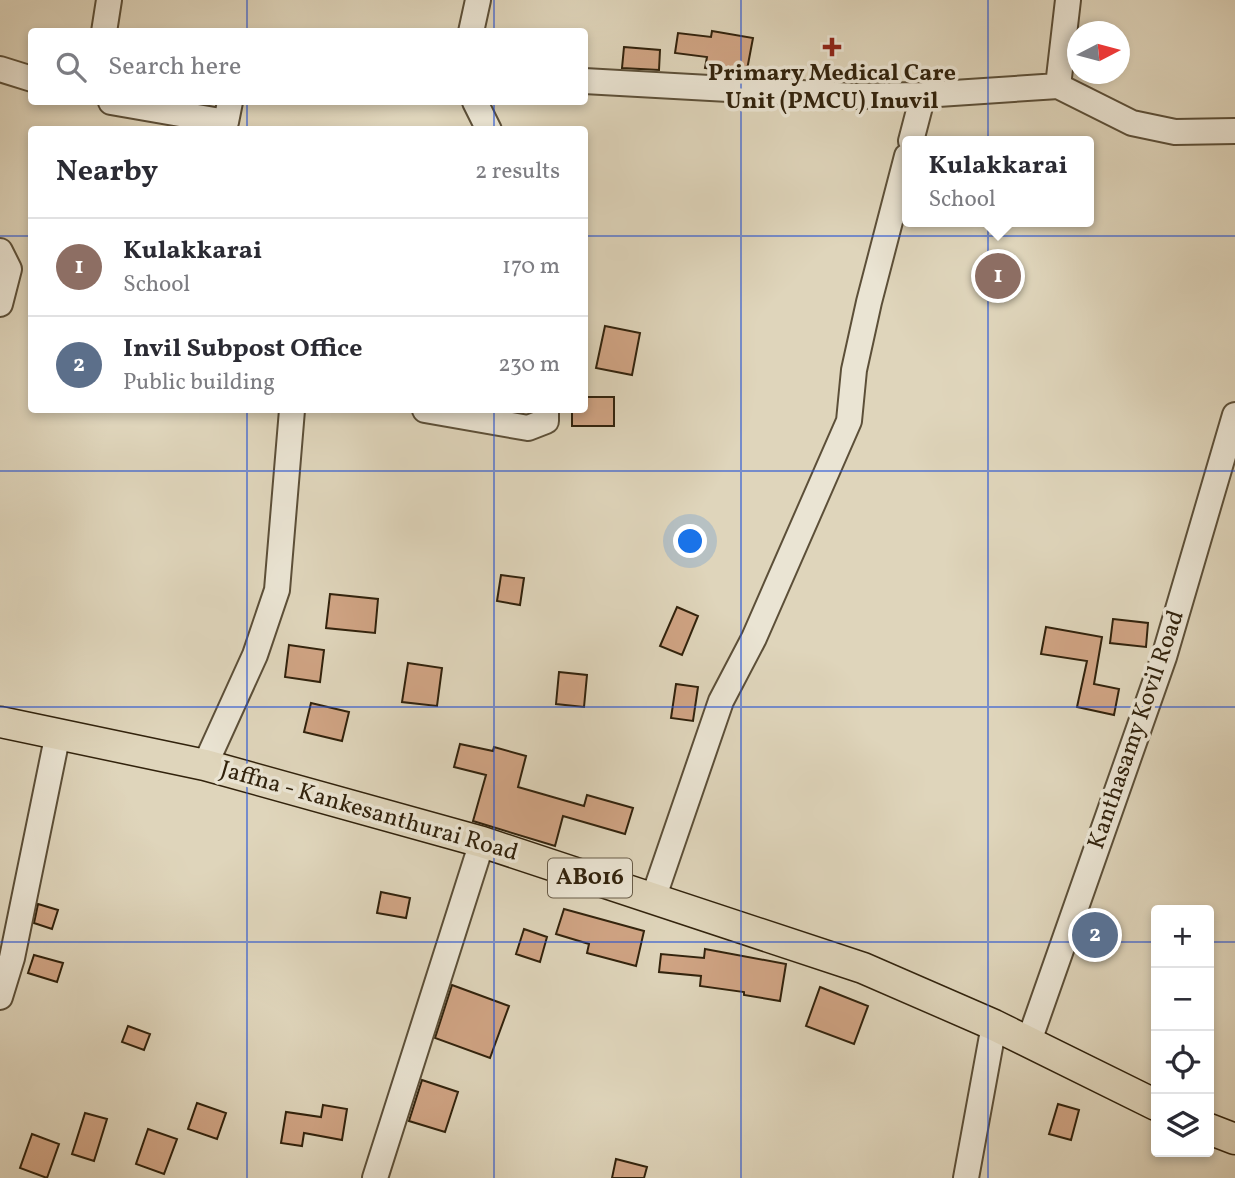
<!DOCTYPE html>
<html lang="en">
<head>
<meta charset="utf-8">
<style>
	:root { --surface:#fff; --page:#f7f7f7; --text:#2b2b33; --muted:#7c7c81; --line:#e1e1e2; --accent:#0b8043 }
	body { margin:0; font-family:Vollkorn,serif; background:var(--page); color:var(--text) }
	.controls { position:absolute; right:21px; bottom:21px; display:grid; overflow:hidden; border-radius:7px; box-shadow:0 4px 10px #0003 }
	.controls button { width:63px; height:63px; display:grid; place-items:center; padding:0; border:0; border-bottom:2px solid var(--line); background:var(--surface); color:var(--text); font:35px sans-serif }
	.compass { position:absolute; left:1067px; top:21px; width:63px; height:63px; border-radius:50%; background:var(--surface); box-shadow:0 4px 10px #0003; rotate:84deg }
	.you { position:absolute; left:691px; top:542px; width:24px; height:24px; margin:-18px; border:5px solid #fff; border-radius:50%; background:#1a73e8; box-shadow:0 0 0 10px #1a73e833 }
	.badge { display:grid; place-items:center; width:46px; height:46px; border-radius:50%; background:var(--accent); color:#fff; font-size:23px; font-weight:700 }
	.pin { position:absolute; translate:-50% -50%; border:4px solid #fff; box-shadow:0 2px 7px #0006 }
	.popup { position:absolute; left:902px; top:136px; width:192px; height:91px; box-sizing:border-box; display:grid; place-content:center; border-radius:7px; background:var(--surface); filter:drop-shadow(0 2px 5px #0005); font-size:23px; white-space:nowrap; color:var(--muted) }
	.popup b { font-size:26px; color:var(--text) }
	.popup::after { content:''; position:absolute; left:50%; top:100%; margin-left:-14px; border:14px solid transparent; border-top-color:var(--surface) }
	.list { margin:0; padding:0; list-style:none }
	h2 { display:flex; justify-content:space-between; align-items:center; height:91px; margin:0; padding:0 28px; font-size:30px }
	h2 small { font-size:23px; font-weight:400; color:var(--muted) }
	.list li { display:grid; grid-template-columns:46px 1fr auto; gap:21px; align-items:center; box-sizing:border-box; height:98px; padding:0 28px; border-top:2px solid var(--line) }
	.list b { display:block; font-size:26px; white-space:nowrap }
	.list p { margin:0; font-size:23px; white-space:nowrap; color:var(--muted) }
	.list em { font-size:23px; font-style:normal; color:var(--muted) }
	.icon { flex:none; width:38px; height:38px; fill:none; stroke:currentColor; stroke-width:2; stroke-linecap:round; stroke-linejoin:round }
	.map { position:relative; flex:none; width:1235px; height:1178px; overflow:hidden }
	.search { position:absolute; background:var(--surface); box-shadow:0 4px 10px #0003; left:28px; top:28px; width:560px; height:77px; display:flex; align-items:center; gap:18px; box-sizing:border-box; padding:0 24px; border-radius:7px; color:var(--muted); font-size:26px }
	.panel { position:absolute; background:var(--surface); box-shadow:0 4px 10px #0003; left:28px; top:126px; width:560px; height:287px; border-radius:7px }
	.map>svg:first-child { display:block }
	.building { fill:#d0a484; stroke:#31220c; stroke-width:2 }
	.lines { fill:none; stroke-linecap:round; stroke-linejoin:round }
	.minor-casing { stroke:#5c4f38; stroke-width:28 }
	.major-casing { stroke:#31220c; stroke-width:33 }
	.minor { stroke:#eae4d3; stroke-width:24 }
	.major { stroke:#dfd5bb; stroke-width:30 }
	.grid { fill:none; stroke:#1d4ed8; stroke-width:2; stroke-opacity:0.55 }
	.poi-dot { fill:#8f2418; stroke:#eae4d3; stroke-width:2.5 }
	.labels { text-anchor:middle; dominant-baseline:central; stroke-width:7; stroke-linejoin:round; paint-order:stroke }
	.shield { fill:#eae4d3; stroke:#685c48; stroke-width:2 }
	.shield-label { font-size:23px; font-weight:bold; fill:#31220c }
	.poi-label { font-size:24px; font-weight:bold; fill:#31220c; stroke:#eae4d3 }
	.street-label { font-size:24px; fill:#31220c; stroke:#eae4d3 }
</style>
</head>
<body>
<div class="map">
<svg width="1235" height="1178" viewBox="0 0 1235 1178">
	<rect width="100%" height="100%" fill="#dfd5bb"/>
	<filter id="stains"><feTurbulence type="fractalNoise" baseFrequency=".00286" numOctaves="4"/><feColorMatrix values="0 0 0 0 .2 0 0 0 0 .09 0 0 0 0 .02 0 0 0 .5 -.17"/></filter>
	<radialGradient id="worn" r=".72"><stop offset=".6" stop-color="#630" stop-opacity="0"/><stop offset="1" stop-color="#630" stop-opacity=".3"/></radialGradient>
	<path class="building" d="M712,31L753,38L746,75L705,68L707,57L675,53L678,33L711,37Z
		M624,47L660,50L659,70L622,68Z
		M605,326L640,333L632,375L596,368Z
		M584,397H614V426H572V410H584Z
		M501,575L524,578L520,605L497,601Z
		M330,594L378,599L375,633L326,628Z
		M677,607L698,616L682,655L660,646Z
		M1113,619L1148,623L1146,647L1110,643Z
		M1046,627L1102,637L1094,684L1119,689L1114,715L1077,707L1087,661L1041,654Z
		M289,645L324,650L320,682L285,677Z
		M408,663L442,668L437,706L402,702Z
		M559,672L587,675L584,707L556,704Z
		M676,684L698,687L693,721L671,718Z
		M311,703L349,712L342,741L304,732Z
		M460,744L493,751L494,747L526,756L518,787L584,806L587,795L633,808L625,834L563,816L555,846L473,821L486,775L454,767Z
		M381,892L410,898L406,918L377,913Z
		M38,904L58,910L52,929L34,923Z
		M564,909L644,931L636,966L587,953L589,944L556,934Z
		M524,929L547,937L540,962L516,954Z
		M705,949L786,964L780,1001L744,995V992L700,986L701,976L659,972L661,954L704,958Z
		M34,955L63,963L57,982L28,973Z
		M452,985L509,1006L490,1058L435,1038Z
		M820,987L868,1006L854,1044L806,1026Z
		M128,1026L150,1034L144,1050L122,1042Z
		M422,1080L458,1092L445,1132L409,1121Z
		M197,1103L226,1113L217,1139L188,1129Z
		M1058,1104L1079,1110L1071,1140L1049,1134Z
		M323,1105L347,1109L342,1140L304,1133L302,1146L281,1143L286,1112L321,1117Z
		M85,1113L107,1119L94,1161L72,1154Z
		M148,1129L177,1139L164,1174L136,1164Z
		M32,1134L59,1144L47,1178L20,1168Z
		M616,1159L647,1167L644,1178H612Z"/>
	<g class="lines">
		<defs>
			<path id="minor" d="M104,32L109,0
				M471,32L478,0
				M0,69L32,79
				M584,81L854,96L923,95L1058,86L1132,123L1175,132L1235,131
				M1058,86L1068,0
				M111,102L226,122L230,102
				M475,102L489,130
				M911,141L923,95
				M0,251L9,269L0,304
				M425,410L528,428L546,421V410
				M205,765L255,655L277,590L292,410
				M653,899L721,701L754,638L849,421L854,370L869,302L907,156
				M0,997L12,958L58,733
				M1029,1041L1164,657L1235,415
				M375,1178L482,842
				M966,1178L994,1025"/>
			<path id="major" d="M0,722L205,765L482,842L863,968L994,1025L1156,1105
				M1209,1129L1235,1139"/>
		</defs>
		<use href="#minor" class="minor-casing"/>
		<use href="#major" class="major-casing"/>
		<use href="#minor" class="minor"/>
		<use href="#major" class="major"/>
	</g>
	<path class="grid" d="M247,0V32M494,0V32M741,0V1178M988,0V1178M247,102V130M494,102V130M0,236H32M584,236H1235M247,410V1178M494,410V1178M0,471H1235M0,707H1235M0,942H1156M1209,942H1235"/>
	<path class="poi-dot" d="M828.5 36.5h7v7h7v7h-7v7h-7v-7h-7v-7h7z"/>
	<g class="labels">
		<rect class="shield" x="548" y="858.5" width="84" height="39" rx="5"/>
		<g class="shield-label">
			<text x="590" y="878">AB016</text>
		</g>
		<g class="poi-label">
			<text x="832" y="74">Primary Medical Care<tspan x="832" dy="28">Unit (PMCU) Inuvil</tspan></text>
		</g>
		<g class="street-label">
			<text transform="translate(1137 730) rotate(-71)">Kanthasamy Kovil Road</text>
			<text transform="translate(369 812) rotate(16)">Jaffna - Kankesanthurai Road</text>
		</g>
	</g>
	<rect width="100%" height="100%" filter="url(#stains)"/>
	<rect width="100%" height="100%" fill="url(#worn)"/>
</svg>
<div class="controls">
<button>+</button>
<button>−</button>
<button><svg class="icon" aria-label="locate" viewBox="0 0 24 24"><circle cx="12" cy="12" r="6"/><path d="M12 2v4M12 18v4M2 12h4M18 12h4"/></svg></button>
<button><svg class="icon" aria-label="layers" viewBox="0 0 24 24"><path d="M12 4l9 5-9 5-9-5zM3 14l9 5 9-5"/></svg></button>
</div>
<svg class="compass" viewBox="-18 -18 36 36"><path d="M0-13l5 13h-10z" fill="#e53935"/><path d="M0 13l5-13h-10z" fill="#7c7c81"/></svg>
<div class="you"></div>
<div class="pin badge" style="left:998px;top:276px;background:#8d6e63">1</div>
<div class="popup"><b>Kulakkarai</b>School</div>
<div class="pin badge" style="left:1095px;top:935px;background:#5c6f8a">2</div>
<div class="search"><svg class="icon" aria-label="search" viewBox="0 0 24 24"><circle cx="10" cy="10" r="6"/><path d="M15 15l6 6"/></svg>Search here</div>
<section class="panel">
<h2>Nearby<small>2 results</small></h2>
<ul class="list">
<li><span class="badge" style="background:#8d6e63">1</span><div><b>Kulakkarai</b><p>School</p></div><em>170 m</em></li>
<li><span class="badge" style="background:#5c6f8a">2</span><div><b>Invil Subpost Office</b><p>Public building</p></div><em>230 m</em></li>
</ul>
</section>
</div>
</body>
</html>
